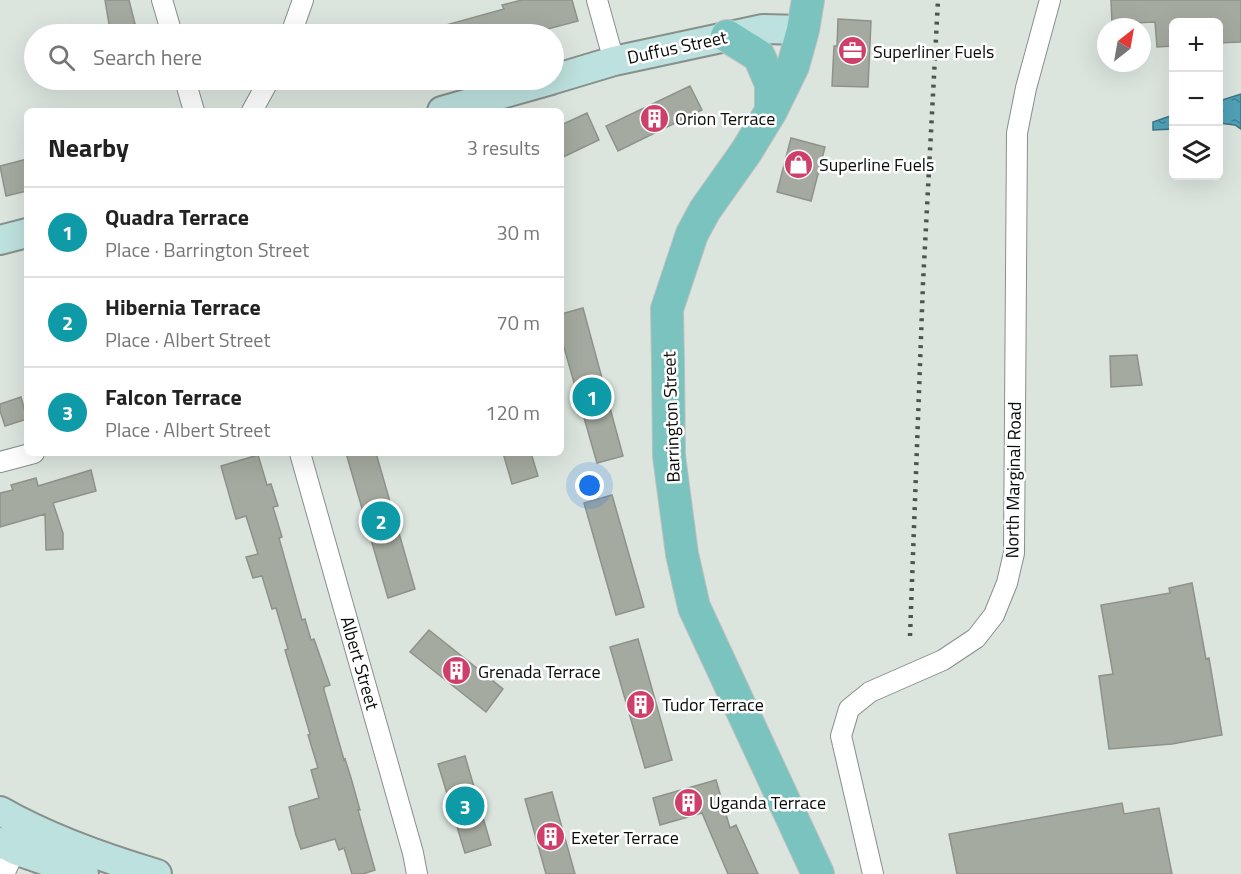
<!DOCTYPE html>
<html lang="en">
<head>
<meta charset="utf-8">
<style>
	:root { --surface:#fff; --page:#f6f6f6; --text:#222; --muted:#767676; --line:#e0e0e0; --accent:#db2777 }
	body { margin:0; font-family:"Titillium Web",sans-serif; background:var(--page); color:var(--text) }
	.controls { position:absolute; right:18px; top:18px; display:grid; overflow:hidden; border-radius:9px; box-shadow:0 6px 24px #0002 }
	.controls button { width:54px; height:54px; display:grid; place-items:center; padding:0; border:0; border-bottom:2px solid var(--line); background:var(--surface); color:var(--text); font:30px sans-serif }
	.compass { position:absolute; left:1097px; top:18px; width:54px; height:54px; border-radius:50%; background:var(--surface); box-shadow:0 6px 24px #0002; rotate:31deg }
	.you { position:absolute; left:590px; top:486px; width:21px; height:21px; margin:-15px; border:4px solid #fff; border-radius:50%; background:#1a73e8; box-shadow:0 0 0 9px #1a73e833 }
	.badge { display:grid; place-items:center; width:39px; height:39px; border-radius:50%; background:var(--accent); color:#fff; font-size:20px; font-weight:700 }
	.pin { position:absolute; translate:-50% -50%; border:3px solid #fff; box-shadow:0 2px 6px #0006 }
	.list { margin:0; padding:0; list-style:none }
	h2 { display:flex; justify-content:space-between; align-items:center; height:78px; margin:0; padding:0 24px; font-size:26px }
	h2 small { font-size:20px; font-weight:400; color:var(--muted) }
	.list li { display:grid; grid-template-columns:39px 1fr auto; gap:18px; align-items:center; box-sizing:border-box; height:90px; padding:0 24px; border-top:2px solid var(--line) }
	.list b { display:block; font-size:22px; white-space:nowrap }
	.list p { margin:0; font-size:20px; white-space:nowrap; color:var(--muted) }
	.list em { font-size:20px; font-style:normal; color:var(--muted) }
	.icon { flex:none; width:33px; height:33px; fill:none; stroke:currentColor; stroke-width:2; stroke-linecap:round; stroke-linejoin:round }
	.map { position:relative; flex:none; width:1241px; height:874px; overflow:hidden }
	.search { position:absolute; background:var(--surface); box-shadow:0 6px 24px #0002; left:24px; top:24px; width:540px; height:66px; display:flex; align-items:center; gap:15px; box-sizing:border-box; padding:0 21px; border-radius:33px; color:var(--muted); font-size:22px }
	.panel { position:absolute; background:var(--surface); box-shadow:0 6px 24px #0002; left:24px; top:108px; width:540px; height:348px; border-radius:9px }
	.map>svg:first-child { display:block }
	.water { fill:url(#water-ripples); stroke:#3b7584; stroke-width:1.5 }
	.building { fill:#a5aaa0; stroke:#8e9289; stroke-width:1.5 }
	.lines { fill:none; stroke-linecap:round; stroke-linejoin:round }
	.street-casing { stroke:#87908a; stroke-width:22 }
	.secondary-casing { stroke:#87908a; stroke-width:32 }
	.primary-casing { stroke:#bfc0bf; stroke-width:34 }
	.street { stroke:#fff; stroke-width:20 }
	.secondary { stroke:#bde1de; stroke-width:28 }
	.primary { stroke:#7ac3be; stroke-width:32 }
	.rail { stroke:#4d534f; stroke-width:4.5; stroke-dasharray:3 6; stroke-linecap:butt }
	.labels { text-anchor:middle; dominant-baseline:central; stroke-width:5; stroke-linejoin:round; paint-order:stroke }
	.street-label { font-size:18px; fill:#090d0a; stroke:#fff }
	.poi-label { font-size:18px; fill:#090d0a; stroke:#fff; text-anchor:start }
</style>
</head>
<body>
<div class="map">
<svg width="1241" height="874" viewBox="0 0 1241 874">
	<defs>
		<pattern id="water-ripples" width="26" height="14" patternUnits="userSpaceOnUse" patternTransform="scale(1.5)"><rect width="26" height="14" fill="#50a2b8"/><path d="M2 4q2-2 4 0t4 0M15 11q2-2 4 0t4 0" fill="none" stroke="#418294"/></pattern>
	</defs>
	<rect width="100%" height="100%" fill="#dbe5de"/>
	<path class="water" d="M1241,94V129L1235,125L1219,123V101Z
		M1173,115V129L1153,130V122Z"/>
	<path class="building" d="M105,0H129L135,24L110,30Z
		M522,0H572L578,21L529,34H428V30L504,9L502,5Z
		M1111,0H1241V42L1218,43V22H1173V46L1157,47L1155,22L1112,24Z
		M838,19L871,21L868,87L832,86L834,46H837Z
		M690,86L702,110L618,151L606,126Z
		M587,113L599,140L561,158V125Z
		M791,138L825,147L811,201L777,192Z
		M27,159V191L6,196L0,166Z
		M583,308L623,456L597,463L561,337V314Z
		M1137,355L1142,385L1111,387L1110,356Z
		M21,397L27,419L5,426L0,411V404Z
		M346,453H376L415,589L388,598Z
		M503,453H531L538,476L512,484Z
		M258,455L267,485L271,484L278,506L273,507L282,537L279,538L302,620L305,619L311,640L314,639L330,685L324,687V690L344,760L345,759L351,778L360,810H358L375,870L363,874H352L344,848L339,850L335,839L301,849L296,835L289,807L319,798L311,770L318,768L308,735L310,734L285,650L288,649L276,608L272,609L262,576L253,578L246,557L258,554L246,516L236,519L221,466Z
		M91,470L96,491L53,503L63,533V549L46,550L45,514L0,527V493L13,490L11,485L36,478L38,486Z
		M612,495L644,607L616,615L584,503Z
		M1192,583L1206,659L1209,658L1222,735L1172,744L1109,749L1099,676L1113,674L1101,605L1170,593L1169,588Z
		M429,630L503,689L486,712L410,652Z
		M638,639L672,760L645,768L610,647Z
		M465,756L491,845L465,853L438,764Z
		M716,780L730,828L736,825L758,874H728L702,813L660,825L653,798Z
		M552,792L575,874H546L525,799Z
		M1122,803L1124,814L1159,808L1172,874H957L949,834Z"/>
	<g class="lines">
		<defs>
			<path id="street" d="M162,0L172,34
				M597,0L614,61
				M291,34L303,0
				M185,80L194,111
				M252,111L269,80
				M300,453L413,853L417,874
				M0,462L34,453
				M4,874L21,838
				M873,874L841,736L849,709L870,692L943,660L976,638L994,615L1007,583L1014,553L1017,133L1026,88L1050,0"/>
			<path id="secondary" d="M554,79L614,61L763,29L803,30
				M442,111L551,80
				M0,240L27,233
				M0,811C49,839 103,858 157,874
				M0,842L15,850L84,874"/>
			<path id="primary" d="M808,0L803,30L793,66L771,111L746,152L705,210L692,234L667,309L668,366L669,456L682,554L694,607L818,874
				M727,36L759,56L771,84V111"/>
		</defs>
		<use href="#street" class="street-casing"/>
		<use href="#secondary" class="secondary-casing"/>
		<use href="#primary" class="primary-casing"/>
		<use href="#street" class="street"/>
		<use href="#secondary" class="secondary"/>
		<use href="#primary" class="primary"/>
		<path class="rail" d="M910,636L923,283L938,0"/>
	</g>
	<defs>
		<symbol id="office-disc" viewBox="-11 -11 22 22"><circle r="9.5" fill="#ce406a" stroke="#fff"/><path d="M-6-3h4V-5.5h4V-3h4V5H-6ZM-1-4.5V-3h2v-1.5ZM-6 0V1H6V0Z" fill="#fff"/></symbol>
		<symbol id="building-disc" viewBox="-11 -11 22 22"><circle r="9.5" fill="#ce406a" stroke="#fff"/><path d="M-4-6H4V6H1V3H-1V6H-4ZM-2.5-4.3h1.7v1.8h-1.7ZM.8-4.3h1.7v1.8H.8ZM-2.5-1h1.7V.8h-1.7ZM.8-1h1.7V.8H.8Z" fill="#fff"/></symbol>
		<symbol id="shop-disc" viewBox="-11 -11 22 22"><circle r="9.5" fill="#ce406a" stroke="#fff"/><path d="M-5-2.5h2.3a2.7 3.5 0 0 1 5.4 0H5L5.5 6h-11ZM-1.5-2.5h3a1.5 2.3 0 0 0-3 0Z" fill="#fff"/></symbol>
	</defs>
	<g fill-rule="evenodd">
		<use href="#office-disc" x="836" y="34" width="33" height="33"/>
		<use href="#building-disc" x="638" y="102" width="33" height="33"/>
		<use href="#shop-disc" x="782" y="148" width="33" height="33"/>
		<use href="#building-disc" x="440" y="654" width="33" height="33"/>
		<use href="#building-disc" x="624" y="688" width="33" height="33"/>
		<use href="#building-disc" x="672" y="786" width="33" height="33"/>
		<use href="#building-disc" x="534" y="820" width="33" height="33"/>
	</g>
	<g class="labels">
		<g class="street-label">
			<text transform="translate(677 47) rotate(-12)">Duffus Street</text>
			<text transform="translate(671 417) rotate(-92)">Barrington Street</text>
			<text transform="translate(1013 480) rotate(-89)">North Marginal Road</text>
			<text transform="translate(360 663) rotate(74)">Albert Street</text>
		</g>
		<g class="poi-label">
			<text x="873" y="51">Superliner Fuels</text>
			<text x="675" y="118">Orion Terrace</text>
			<text x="819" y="164">Superline Fuels</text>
			<text x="478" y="671">Grenada Terrace</text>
			<text x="662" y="704">Tudor Terrace</text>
			<text x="709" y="802">Uganda Terrace</text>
			<text x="571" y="837">Exeter Terrace</text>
		</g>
	</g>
</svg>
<div class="controls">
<button>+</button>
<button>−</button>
<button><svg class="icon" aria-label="layers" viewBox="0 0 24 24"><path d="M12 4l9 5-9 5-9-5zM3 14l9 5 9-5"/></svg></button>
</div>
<svg class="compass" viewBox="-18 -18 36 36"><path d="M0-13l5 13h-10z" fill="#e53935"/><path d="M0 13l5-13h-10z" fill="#767676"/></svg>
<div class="you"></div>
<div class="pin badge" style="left:592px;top:397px;background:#0f9aa8">1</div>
<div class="pin badge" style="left:381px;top:521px;background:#0f9aa8">2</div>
<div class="pin badge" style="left:465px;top:806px;background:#0f9aa8">3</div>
<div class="search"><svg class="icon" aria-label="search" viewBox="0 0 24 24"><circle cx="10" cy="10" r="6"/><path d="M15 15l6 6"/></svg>Search here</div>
<section class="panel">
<h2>Nearby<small>3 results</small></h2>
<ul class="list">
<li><span class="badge" style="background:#0f9aa8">1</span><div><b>Quadra Terrace</b><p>Place · Barrington Street</p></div><em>30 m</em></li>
<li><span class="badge" style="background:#0f9aa8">2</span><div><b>Hibernia Terrace</b><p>Place · Albert Street</p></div><em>70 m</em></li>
<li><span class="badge" style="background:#0f9aa8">3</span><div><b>Falcon Terrace</b><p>Place · Albert Street</p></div><em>120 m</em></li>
</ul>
</section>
</div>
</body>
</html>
